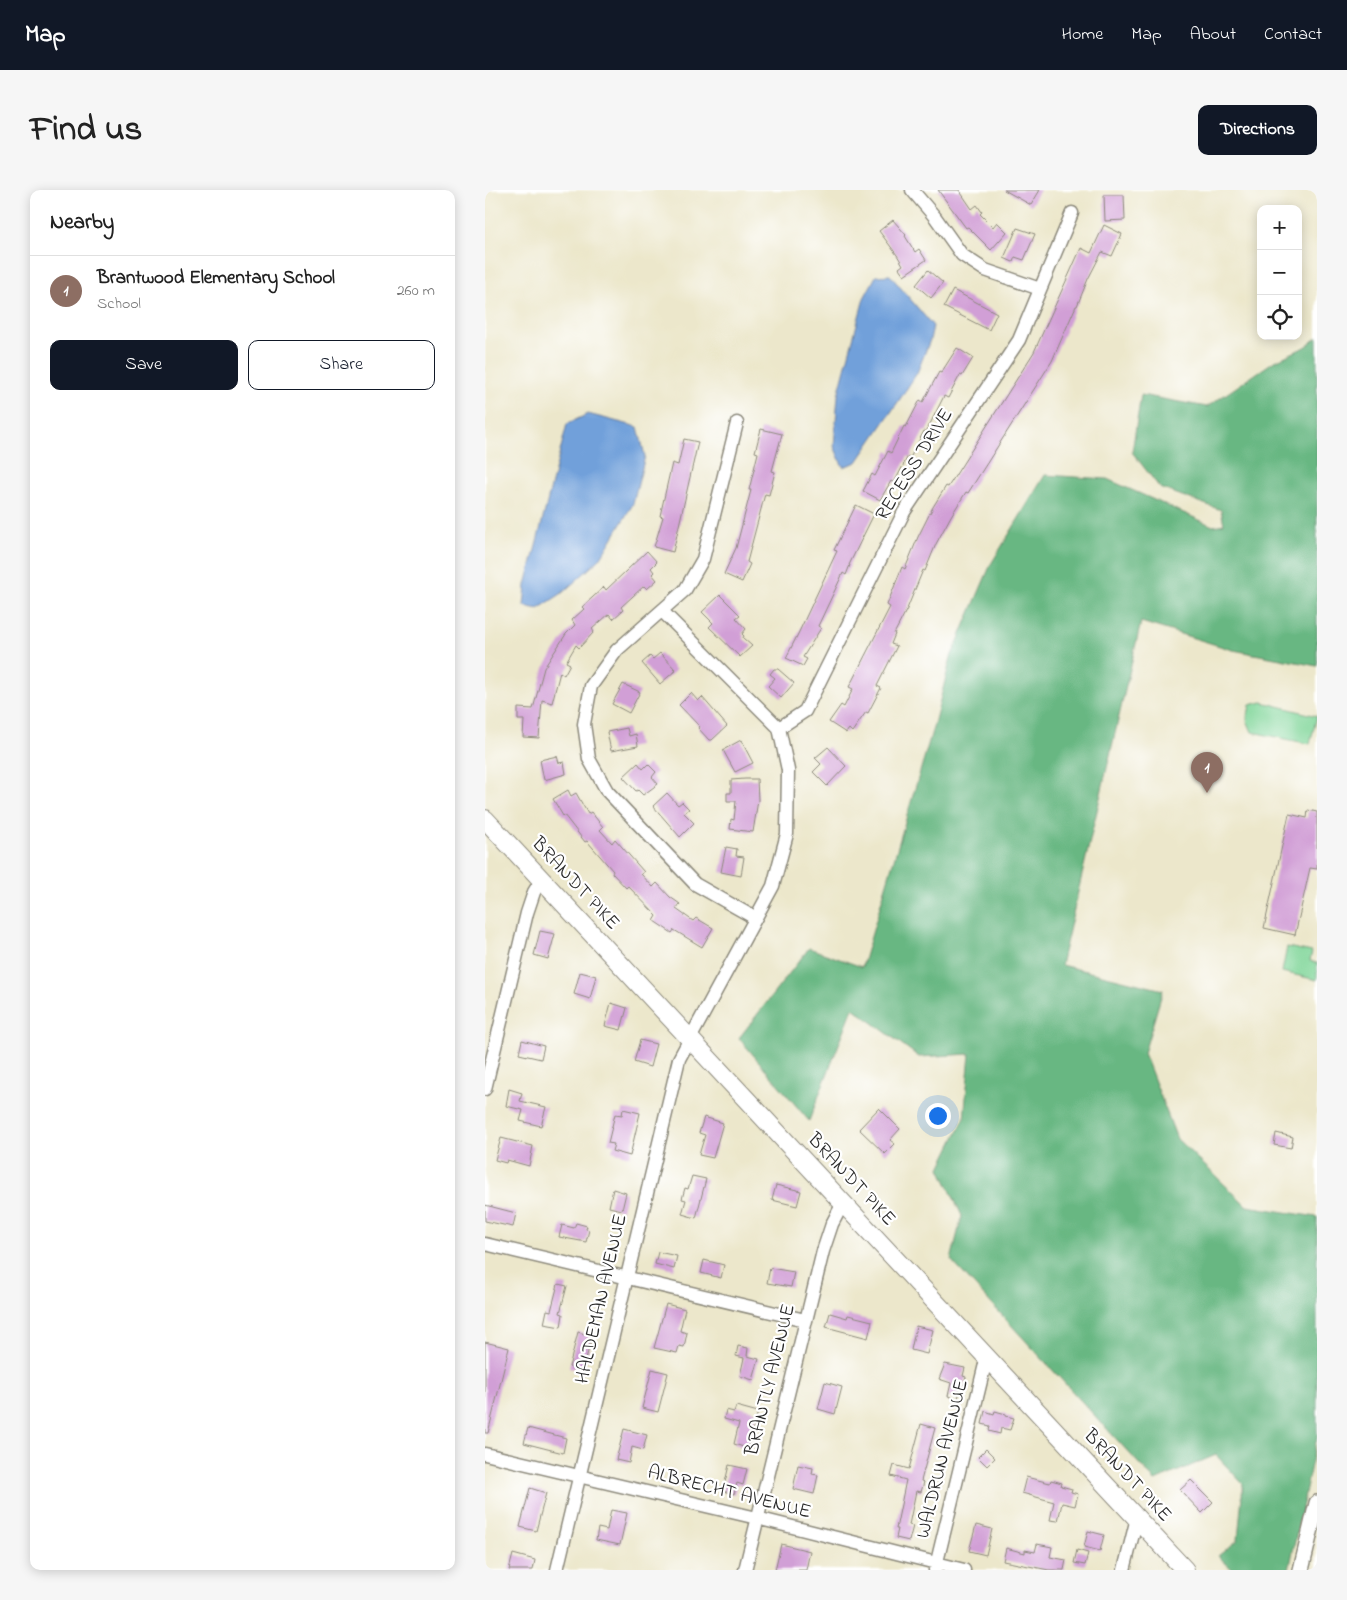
<!DOCTYPE html>
<html lang="en">
<head>
<meta charset="utf-8">
<style>
	:root { --surface:#fff; --page:#f6f6f6; --text:#222; --muted:#767676; --line:#e0e0e0; --accent:#111827 }
	body { margin:0; font-family:"Indie Flower",sans-serif; background:var(--page); color:var(--text) }
	.controls { position:absolute; right:15px; top:15px; display:grid; overflow:hidden; border-radius:10px; box-shadow:0 2px 12px #0003 }
	.controls button { width:45px; height:45px; display:grid; place-items:center; padding:0; border:0; border-bottom:1px solid var(--line); background:var(--surface); color:var(--text); font:25px sans-serif }
	.you { position:absolute; left:452px; top:925px; width:18px; height:18px; margin:-12px; border:4px solid #fff; border-radius:50%; background:#1a73e8; box-shadow:0 0 0 8px #1a73e833 }
	.badge { display:grid; place-items:center; width:32px; height:32px; border-radius:50%; background:var(--accent); color:#fff; font-size:16px; font-weight:700 }
	.pin { position:absolute; translate:-50% -41px; filter:drop-shadow(0 1px 2px #0008) }
	.pin::after { content:''; position:absolute; top:26px; width:18px; height:15px; background:inherit; clip-path:polygon(0 0,100% 0,50% 100%) }
	.list { margin:0; padding:0; list-style:none }
	h2 { display:flex; justify-content:space-between; align-items:center; height:65px; margin:0; padding:0 20px; font-size:21px }
	h2 small { font-size:16px; font-weight:400; color:var(--muted) }
	.list li { display:grid; grid-template-columns:32px 1fr auto; gap:15px; align-items:center; box-sizing:border-box; height:70px; padding:0 20px; border-top:1px solid var(--line) }
	.list b { display:block; font-size:19px; white-space:nowrap }
	.list p { margin:0; font-size:16px; white-space:nowrap; color:var(--muted) }
	.list em { font-size:16px; font-style:normal; color:var(--muted) }
	.actions { display:flex; gap:10px; padding:15px 20px }
	.actions a { flex:1; padding:11px 0; border:1px solid var(--accent); border-radius:10px; text-align:center; font-size:18px; color:var(--accent) }
	.actions .main { background:var(--accent); color:#fff }
	.icon { flex:none; width:28px; height:28px; fill:none; stroke:currentColor; stroke-width:2; stroke-linecap:round; stroke-linejoin:round }
	.map { position:relative; flex:none; width:832px; height:1380px; overflow:hidden; border-radius:10px }
	header { display:flex; align-items:center; gap:30px; box-sizing:border-box; height:70px; padding:0 25px; background:var(--accent); color:#fff }
	header strong { font-size:24px }
	nav { display:flex; gap:28px; margin-inline-start:auto; font-size:18px }
	.intro { display:flex; align-items:center; justify-content:space-between; box-sizing:border-box; height:120px; padding:0 30px }
	h1 { margin:0; font-size:35px }
	.button { padding:12px 22px; border-radius:10px; background:var(--accent); color:#fff; font-size:18px; font-weight:700 }
	main { display:flex; gap:30px; padding:0 30px }
	aside { flex:1; background:var(--surface); border-radius:10px; box-shadow:0 2px 12px #0003 }
	.map>svg:first-child { display:block }
	.green { fill:#81d69a; stroke:#568062 }
	.forest { fill:#68b782; stroke:#4a7156 }
	.water { fill:#71a0da; stroke:#4e6682 }
	.building { fill:#d19fd6 }
	.lines { fill:none; stroke-linecap:round; stroke-linejoin:round }
	.minor-casing { stroke:#8c897b; stroke-width:15 }
	.tertiary-casing { stroke:#8c897b; stroke-width:18 }
	.secondary-casing { stroke:#8c897b; stroke-width:20 }
	.minor { stroke:#fff; stroke-width:12 }
	.tertiary { stroke:#fff; stroke-width:15 }
	.secondary { stroke:#fff; stroke-width:18 }
	.labels { text-anchor:middle; dominant-baseline:central; stroke-width:4.5; stroke-linejoin:round; paint-order:stroke }
	.street-label { font-size:20px; fill:#2b2b2b; stroke:#fff }
</style>
</head>
<body>
<header>
<strong>Map</strong>
<nav><a>Home</a><a>Map</a><a>About</a><a>Contact</a></nav>
</header>
<div class="intro"><h1>Find us</h1><a class="button">Directions</a></div>
<main>
<aside>
<h2>Nearby<small></small></h2>
<ul class="list">
<li><span class="badge" style="background:#8d6e63">1</span><div><b>Brantwood Elementary School</b><p>School</p></div><em>260 m</em></li>
</ul>
<div class="actions"><a class="main">Save</a><a>Share</a></div>
</aside>
<div class="map">
<svg width="832" height="1380" viewBox="0 0 832 1380">
	<rect width="100%" height="100%" fill="#fff"/>
	<filter id="ink" filterUnits="userSpaceOnUse"><feTurbulence type="fractalNoise" baseFrequency=".02" numOctaves="2"/><feDisplacementMap in="SourceGraphic" scale="10" xChannelSelector="R" yChannelSelector="G"/><feConvolveMatrix kernelMatrix="1 2 1 2 8 2 1 2 1" color-interpolation-filters="sRGB"/></filter>
	<filter id="wash" filterUnits="userSpaceOnUse"><feTurbulence type="fractalNoise" baseFrequency=".0096" numOctaves="4" result="noise"/><feDisplacementMap in="SourceGraphic" scale="20" xChannelSelector="R" yChannelSelector="G"/><feGaussianBlur stdDeviation="1.12" result="paint"/><feColorMatrix in="noise" values="0 0 0 0 0 0 0 0 0 0 0 0 0 0 0 0 0 1.4 0 .05"/><feComposite in="paint" operator="in"/></filter>
	<g filter="url(#wash)">
		<rect width="100%" height="100%" fill="#ece7cb"/>
		<path class="green" d="M777,512L832,526L825,554L767,542L762,530L765,515Z
			M802,757L827,762L825,771L832,773V790L797,782Z"/>
		<path class="forest" d="M832,147V476L748,460L656,432L576,775L678,800L659,863L692,949L762,1016L832,1027V1247L804,1380H748L733,1366L753,1350L758,1294L731,1265L670,1291L466,1070L477,1026L455,978L479,929L485,864L434,867L368,818L324,931L254,848L324,758L377,777L448,538L466,467L506,374L560,285L622,289L728,336L739,334L736,320L675,298L647,262L656,205L722,217L788,172L822,156Z"/>
		<path class="water" d="M405,85L448,136L445,150L432,183L415,209L372,272L358,277L349,256L353,205L379,108L391,86Z
			M103,224L153,237L160,266L148,314L115,369L76,404L53,419L39,416L41,395L82,234Z"/>
		<g id="blocks">
			<path class="building" d="M453,0H474L487,19L492,15L497,22L495,24L508,37L512,32L522,42L506,60L483,37L481,38Z
				M519,0H555L546,15Z
				M619,5H639L640,30L620,31Z
				M408,30L421,45L420,46L430,62L434,59L441,70L419,85L414,78L418,75L412,65L394,41Z
				M619,35L637,44L627,66L617,62L603,89L592,116H591L567,171L483,303L481,302L466,326L451,354L440,381L438,380L422,419L409,444H410L406,454L412,456L392,496L396,498L383,523L381,522L367,542L364,539L361,543L344,532L356,515L359,517L368,499L364,497L405,417L402,415L417,377L420,379L433,347L448,317L461,296L463,297L549,162L596,58L606,63Z
				M532,38L550,44L539,70L530,67L528,72L519,68Z
				M443,80L458,93L446,108L431,95Z
				M468,100L512,123L504,140L459,117Z
				M472,158L488,168L477,186L475,185L463,208L459,206L441,242L439,241L425,268L423,266L409,293L406,291L395,310L378,301L387,284L390,286L403,261L406,263L419,236L421,237L435,210L438,212L454,182L456,183Z
				M276,239L297,244L287,281L290,282L284,305L280,304L262,372L265,374L257,392L239,384L251,358L257,335L266,300H264L273,263L270,262Z
				M199,249L213,252L188,362L169,357L178,327L175,326L187,273L193,275Z
				M371,315L389,324L364,375H365L361,385L358,383L333,436L336,438L318,467L322,469L318,476L301,468L314,442L352,361L349,360Z
				M162,361L172,372L166,378L169,382L167,384L172,390L162,399L159,396L136,417L138,420L128,429L124,424L107,439L109,442L94,458L91,455L81,472L85,474L79,485L75,482L67,513L57,510L54,548L38,547L39,530H33V518L48,519L59,478L81,444L90,435L87,430L99,419L97,417L119,397L121,400Z
				M235,405L255,425L251,428L261,439L257,444L259,446L258,448L267,456L255,467L224,437L228,433L217,422Z
				M175,463L191,480L175,494L157,473L165,466L168,469Z
				M289,479H293L309,493L296,508L283,496L290,488L285,484Z
				M138,494L155,502L144,523L127,514Z
				M206,503L213,511L217,507L242,536L227,550H224L213,538L215,537L194,515Z
				M142,538L144,546L151,544L153,556L126,561L122,542Z
				M256,550L268,573L250,582L238,560Z
				M343,557L361,576L342,596L328,582L336,574L330,568Z
				M72,566L74,573L79,572L81,584L59,590L55,570Z
				M153,573L158,579L163,574L171,582L167,587L173,594L158,605L153,600L151,601L138,587Z
				M260,589H272L273,610L268,642L245,639L246,629L249,630L251,611H242V603H246V590Z
				M83,600L86,606L91,603L103,624L106,622L118,637L115,640L127,653L130,649L159,682L156,684L168,697L172,693L185,707L195,714L191,719L208,731L211,728L228,738L217,757L189,740L187,743L169,731L172,726L143,696L141,698L127,683L128,681L102,651L100,652L79,625L78,626L68,609Z
				M182,603L193,615L197,612L204,619L199,623L209,633L195,647L168,616Z
				M823,620L832,622V679L825,678L810,745L779,738L804,624L822,628Z
				M241,657L252,659L251,666L259,667L256,686L236,682Z
				M55,741L70,744L63,769L49,765Z
				M95,782L111,786L105,809L89,804Z
				M126,813L142,818L136,840L120,836Z
				M37,850L59,856L56,869L34,864Z
				M155,850L171,854L165,877L149,872Z
				M24,899L37,903L35,911L61,917L56,936L35,931L38,920L21,916Z
				M394,918L415,939L405,950L410,954L400,964L374,939Z
				M138,919L155,923L145,966L127,961L129,954L123,953L130,924L137,925Z
				M219,927L238,933L228,968L214,965L220,945L214,943Z
				M791,943L808,947L806,958L789,955Z
				M16,948L48,956L44,976L22,970L21,973L10,970Z
				M207,986L221,989L211,1028L197,1024L201,1010L197,1009L200,998L203,999Z
				M291,995L316,1001L312,1016L287,1010Z
				M128,999L141,1003L137,1020L124,1017Z
				M0,1015L31,1023L28,1037L0,1031Z
				M91,1033L102,1036L101,1039L104,1040L101,1052L74,1047L77,1035L89,1038Z
				M173,1062L192,1066L189,1079L170,1074Z
				M219,1070L239,1075L236,1088L216,1083Z
				M285,1078L309,1082L306,1097L282,1093Z
				M73,1094L82,1096L75,1123L78,1124L76,1137L59,1134L62,1120L66,1121Z
				M181,1114L200,1119L195,1141L202,1143L199,1157L194,1156L192,1163L169,1158Z
				M345,1123L362,1128L363,1125L387,1131L383,1148L341,1137Z
				M431,1136L448,1140L442,1164L426,1160Z
				M93,1142L107,1146L98,1181L84,1177Z
				M0,1152L24,1158L3,1243H0Z
				M253,1156L263,1158L262,1166L274,1169L268,1190L255,1186L259,1168L251,1166Z
				M460,1174L480,1178L478,1186L481,1187L479,1195H476L473,1209L463,1206L466,1193L454,1189Z
				M167,1179L183,1183L173,1222L157,1218Z
				M340,1192L357,1197L350,1224L333,1219Z
				M251,1216L273,1222L262,1258L249,1254L254,1233L239,1229L241,1220L249,1222Z
				M500,1221L509,1224L510,1221L521,1224V1226L529,1228L525,1240L516,1238L515,1244L504,1241L505,1236L497,1234Z
				M436,1234L450,1238L436,1291L439,1292L436,1302L431,1301L424,1335L428,1336L424,1351L411,1348L413,1339H411L421,1290L406,1286L409,1275L424,1279Z
				M43,1238L81,1248L78,1263L39,1253Z
				M139,1239L162,1245L158,1260L147,1257L144,1273L131,1270Z
				M501,1259L510,1268L502,1276L493,1267Z
				M244,1275L262,1279L258,1295L252,1293L249,1304L238,1301Z
				M313,1275L328,1278L327,1284L333,1285L329,1304L308,1299Z
				M541,1287L565,1293L566,1290L577,1293L576,1296L587,1299L586,1302L593,1304L590,1316L577,1313L573,1331L565,1330L569,1312L537,1303Z
				M706,1290L728,1312L717,1323L695,1300Z
				M45,1298L61,1303L51,1341L35,1337Z
				M126,1320L142,1323L135,1355L111,1350L113,1338L122,1340Z
				M491,1335L507,1339L501,1365L484,1361Z
				M603,1341L619,1345L615,1361L599,1357Z
				M296,1354L325,1361L321,1380H290Z
				M552,1354L567,1357L565,1367L581,1370L579,1380H564L518,1371L521,1358L540,1363V1360L550,1362Z
				M592,1360L603,1363L600,1375L589,1373Z
				M28,1364L50,1370L48,1380H24Z"/>
		</g>
	</g>
	<g filter="url(#ink)">
		<use href="#blocks" fill-opacity="0" stroke="#8c897b" stroke-width="1"/>
		<g class="lines">
			<defs>
				<path id="minor" d="M427,0L450,27L477,65L500,80L555,99
					M252,233L218,369L200,400L132,460L106,496L99,534L104,569L122,601L210,694L270,728
					M294,538L320,521L419,322L534,150L587,23
					M0,899L42,723L49,702L57,689
					M0,1054L320,1130
					M0,1264L272,1328L479,1380
					M72,1380L194,869L288,696L302,644L303,580L294,538L177,421
					M260,1380L338,1061L347,1034L358,1013
					M450,1380L502,1166
					M639,1380L652,1328"/>
				<path id="tertiary" d="M816,1380L832,1313"/>
				<path id="secondary" d="M0,629L700,1380"/>
			</defs>
			<use href="#minor" class="minor-casing"/>
			<use href="#tertiary" class="tertiary-casing"/>
			<use href="#secondary" class="secondary-casing"/>
			<use href="#minor" class="minor"/>
			<use href="#tertiary" class="tertiary"/>
			<use href="#secondary" class="secondary"/>
		</g>
	</g>
	<g class="labels">
		<g class="street-label">
			<text transform="translate(430 275) rotate(-58)">RECESS DRIVE</text>
			<text transform="translate(90 694) rotate(47)">BRANDT PIKE</text>
			<text transform="translate(366 990) rotate(47)">BRANDT PIKE</text>
			<text transform="translate(117 1109) rotate(-77)">HALDEMAN AVENUE</text>
			<text transform="translate(286 1190) rotate(-76)">BRANTLY AVENUE</text>
			<text transform="translate(458 1269) rotate(-76)">WALDRUN AVENUE</text>
			<text transform="translate(642 1286) rotate(47)">BRANDT PIKE</text>
			<text transform="translate(244 1303) rotate(14)">ALBRECHT AVENUE</text>
		</g>
	</g>
</svg>
<div class="controls">
<button>+</button>
<button>−</button>
<button><svg class="icon" aria-label="locate" viewBox="0 0 24 24"><circle cx="12" cy="12" r="6"/><path d="M12 2v4M12 18v4M2 12h4M18 12h4"/></svg></button>
</div>
<div class="you"></div>
<div class="pin badge" style="left:722px;top:603px;background:#8d6e63">1</div>
</div>
</main>
</body>
</html>
